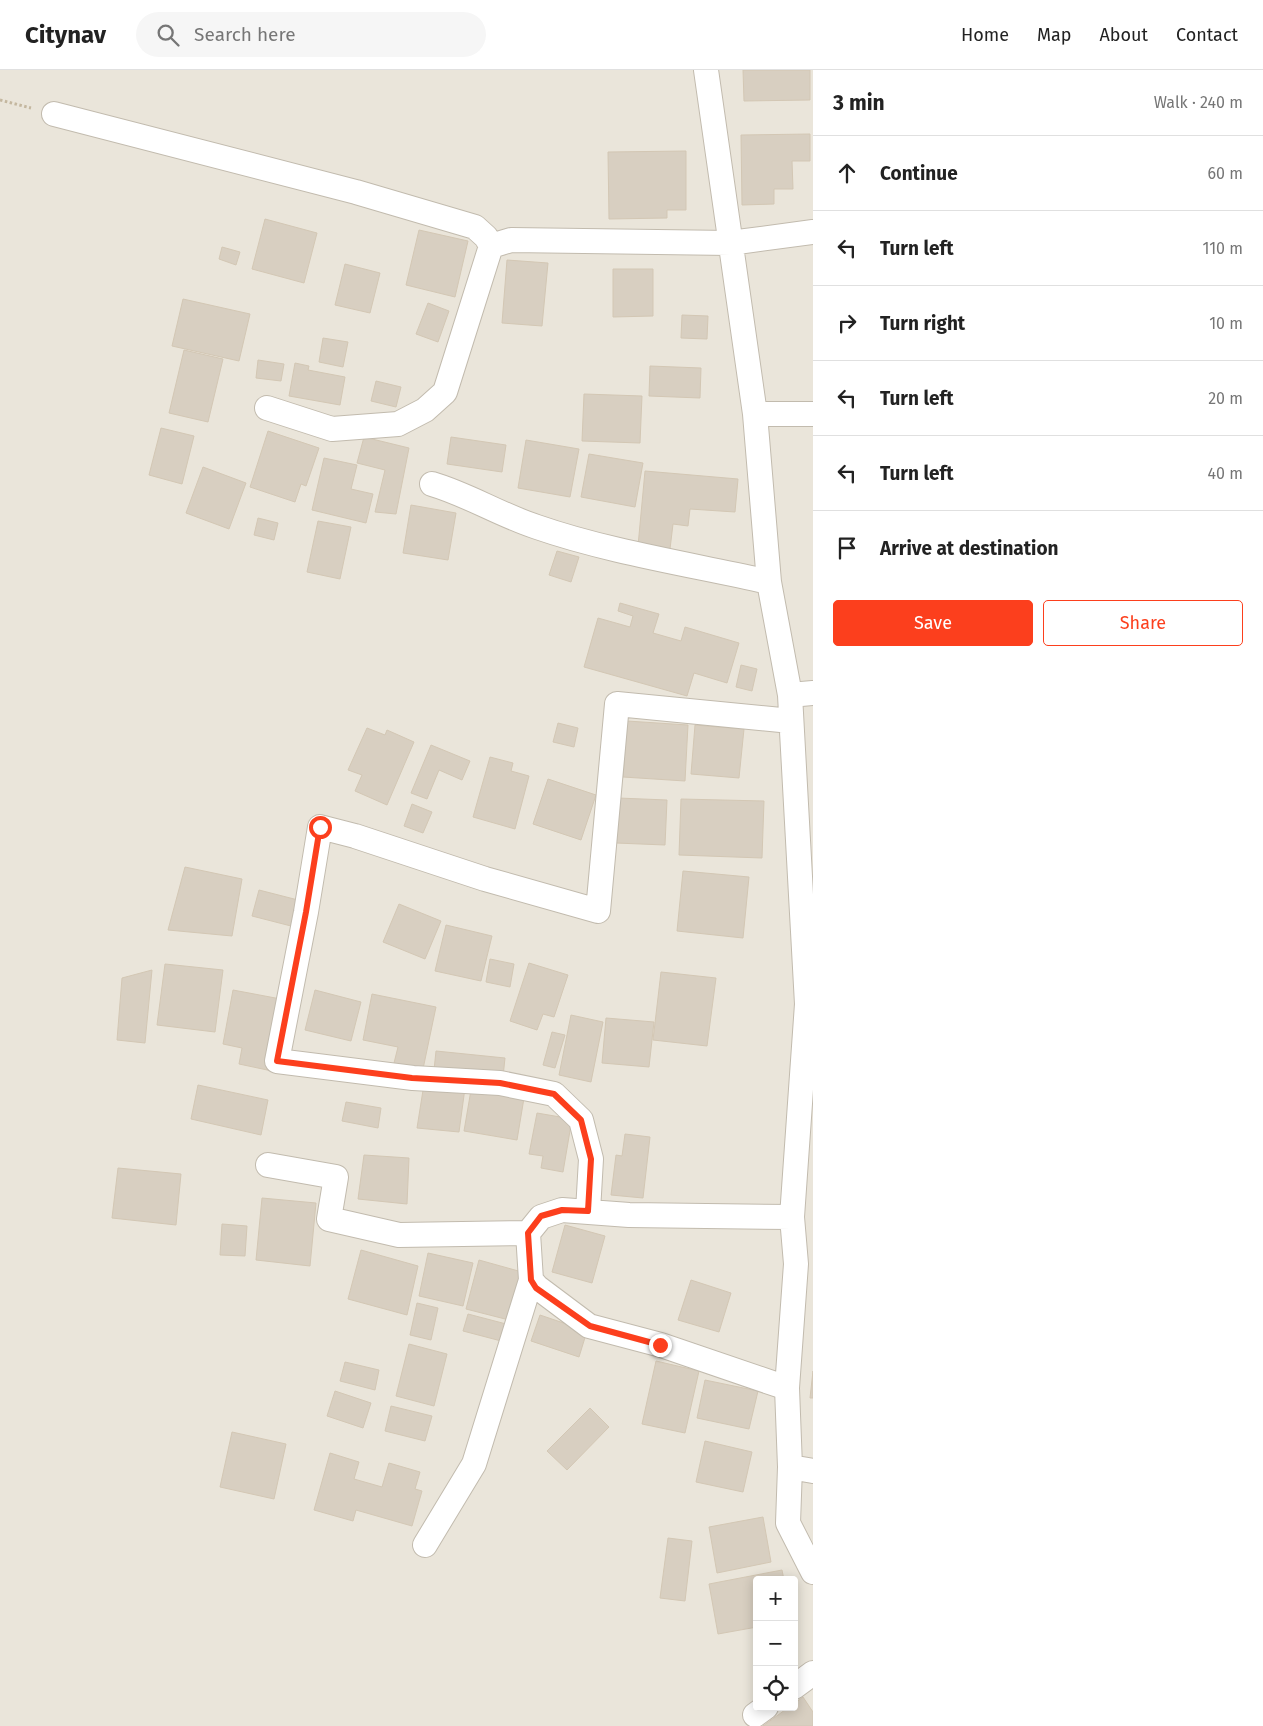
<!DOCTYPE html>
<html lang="en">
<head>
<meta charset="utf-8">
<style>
	:root { --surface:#fff; --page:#f6f6f6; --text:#222; --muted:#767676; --line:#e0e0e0; --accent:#fc3f1d }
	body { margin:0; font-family:"Fira Sans",sans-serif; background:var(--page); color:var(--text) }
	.controls { position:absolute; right:15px; bottom:15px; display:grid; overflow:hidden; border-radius:5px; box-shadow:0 2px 12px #0003 }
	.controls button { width:45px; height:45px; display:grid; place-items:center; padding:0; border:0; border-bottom:1px solid var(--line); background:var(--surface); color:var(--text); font:25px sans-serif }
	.stop { position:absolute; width:15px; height:15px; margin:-11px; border:4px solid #fc3f1d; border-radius:50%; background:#fff }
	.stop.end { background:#fc3f1d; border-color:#fff; box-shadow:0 1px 5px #0008 }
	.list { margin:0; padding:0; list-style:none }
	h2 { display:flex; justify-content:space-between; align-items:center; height:65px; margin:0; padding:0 20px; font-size:21px }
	h2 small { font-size:16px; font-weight:400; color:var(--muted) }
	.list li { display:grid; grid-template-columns:32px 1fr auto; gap:15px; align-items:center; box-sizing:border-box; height:75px; padding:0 20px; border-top:1px solid var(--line) }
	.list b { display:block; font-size:19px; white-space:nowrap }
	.list em { font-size:16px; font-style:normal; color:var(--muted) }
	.actions { display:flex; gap:10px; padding:15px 20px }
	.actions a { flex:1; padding:11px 0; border:1px solid var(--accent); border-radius:5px; text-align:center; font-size:18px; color:var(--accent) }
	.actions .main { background:var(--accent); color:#fff }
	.icon { flex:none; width:28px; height:28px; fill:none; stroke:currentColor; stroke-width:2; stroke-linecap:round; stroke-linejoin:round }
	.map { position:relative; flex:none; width:813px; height:1656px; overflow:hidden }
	header { display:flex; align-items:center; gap:30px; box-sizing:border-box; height:70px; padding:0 25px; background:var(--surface); border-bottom:1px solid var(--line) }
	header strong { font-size:24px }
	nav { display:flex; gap:28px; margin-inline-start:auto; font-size:18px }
	.search { width:350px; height:45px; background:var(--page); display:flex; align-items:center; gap:12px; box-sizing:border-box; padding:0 18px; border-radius:28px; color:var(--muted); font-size:19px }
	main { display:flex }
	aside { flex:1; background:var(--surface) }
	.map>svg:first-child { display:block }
	.residential { fill:#eae5da; fill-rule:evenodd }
	.building { fill:#d8cfc1; stroke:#d3c7b4 }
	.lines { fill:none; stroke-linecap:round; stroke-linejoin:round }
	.street-casing { stroke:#c2bbae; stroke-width:26 }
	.path { stroke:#c4b79f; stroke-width:3; stroke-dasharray:2.5 2.5; stroke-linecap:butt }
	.street { stroke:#fff; stroke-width:24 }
	.route { stroke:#fc3f1d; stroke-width:6 }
</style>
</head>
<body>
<header>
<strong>Citynav</strong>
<div class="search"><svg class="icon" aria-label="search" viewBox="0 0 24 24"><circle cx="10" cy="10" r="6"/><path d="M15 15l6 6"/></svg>Search here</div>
<nav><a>Home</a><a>Map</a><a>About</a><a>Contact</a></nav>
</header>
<main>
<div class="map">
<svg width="813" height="1656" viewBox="0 0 813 1656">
	<rect width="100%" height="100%" fill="#f6f3ec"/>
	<path class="residential" d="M0,0H813V1656H0ZM757,1510H794V1637H757Z"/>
	<path class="building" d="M743,0H810V30L744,31Z
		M810,64V91H792L793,119H774V134L742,135L741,65Z
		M686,81V140H667V148L609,149L608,82Z
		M265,149L317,163L304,213L252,199Z
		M419,160L468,171L455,227L406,215Z
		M222,177L240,182L236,195L219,189Z
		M507,190L548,193L542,256L502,253Z
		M345,194L380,203L370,243L335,235Z
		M613,199H653V246L613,247Z
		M183,229L250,244L239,291L172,276Z
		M428,233L449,241L438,272L416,264Z
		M682,245L708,246L707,269L681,268Z
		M323,268L348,272L343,297L319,292Z
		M184,280L223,289L208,352L169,343Z
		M258,290L284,294L281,311L256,308Z
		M295,293L309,296L308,300L345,307L340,335L289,326Z
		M650,296L701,298L700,328L649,326Z
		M376,311L401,317L396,337L371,331Z
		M584,324L642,326L640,373L582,371Z
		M161,358L194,366L182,414L149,405Z
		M268,361L319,378L306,416L301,414L295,432L250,417Z
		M364,367L409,378L396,444L375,442L385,400L357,393Z
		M451,367L506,375L502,402L447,394Z
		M526,370L579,379L570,427L518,418Z
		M589,384L643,393L635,437L581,427Z
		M324,388L357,395L351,419L373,424L366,453L312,440Z
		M203,397L246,413L229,459L186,443Z
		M645,401L738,409L735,442L690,439L688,456L673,454L670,479L638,476Z
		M411,435L456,443L448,490L403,483Z
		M258,448L278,453L274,470L254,465Z
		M318,451L351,457L340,509L307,502Z
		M557,481L579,487L571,512L549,505Z
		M620,533L659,544L653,563L681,571L685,557L739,573L727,613L694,603L687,626L584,597L598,548L630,557L633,546L618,541Z
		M741,595L757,599L752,621L736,617Z
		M627,651L688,655L685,711L623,707Z
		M558,653L578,658L574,677L553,672Z
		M695,655L744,659L739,708L691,704Z
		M367,658L385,665L387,660L414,672L387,735L355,721L362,705L348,700Z
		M431,675L470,691L462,710L439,700L427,729L411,723Z
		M490,687L513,693L511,701L529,706L515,759L473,747Z
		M548,709L596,725L581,770L533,754Z
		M618,728L667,730L665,775L616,773Z
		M681,729L764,731L762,788L679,785Z
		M412,734L432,742L423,763L404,756Z
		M185,797L242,809L232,866L168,860Z
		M683,801L749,807L743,868L677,861Z
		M259,820L298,830L291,856L252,846Z
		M399,834L441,851L425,889L383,872Z
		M446,855L492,866L481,911L435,901Z
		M490,889L514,894L510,917L486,912Z
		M529,893L568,905L554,947L543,944L537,960L510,951Z
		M165,894L223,900L215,962L157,955Z
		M152,900L145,973L117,970L122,908Z
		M661,902L716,908L707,976L653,970Z
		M233,920L286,930L272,1001L239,994L242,978L223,974Z
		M315,920L361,932L351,971L305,960Z
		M372,924L436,937L423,999L394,993L398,977L363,970Z
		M571,945L603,952L591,1012L559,1005Z
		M606,948L654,952L649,997L602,993Z
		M552,962L565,965L555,998L543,995Z
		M436,981L505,988L503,1007L434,1000Z
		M424,1014L465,1018L459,1062L417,1058Z
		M198,1015L268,1030L261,1065L191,1049Z
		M471,1020L524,1028L517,1070L464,1061Z
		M346,1032L381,1038L378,1058L342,1051Z
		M537,1043L572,1049L563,1102L541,1098L543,1086L529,1084Z
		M625,1064L650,1067L643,1128L611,1125L616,1085L622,1086Z
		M364,1085L409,1088L407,1134L358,1129Z
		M118,1098L181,1104L176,1155L112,1148Z
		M262,1128L316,1133L310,1196L256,1190Z
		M222,1154L247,1156L245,1186L220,1185Z
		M565,1155L605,1166L592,1213L552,1202Z
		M361,1180L418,1196L407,1245L348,1229Z
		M428,1183L473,1193L463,1236L419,1226Z
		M479,1190L522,1202L509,1250L466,1239Z
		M691,1210L731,1223L719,1262L678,1250Z
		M417,1233L438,1238L431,1270L410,1265Z
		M468,1244L510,1255L505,1272L463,1261Z
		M540,1245L587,1261L579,1287L531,1271Z
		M409,1274L447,1284L434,1336L396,1326Z
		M656,1291L699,1301L685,1363L642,1354Z
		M345,1292L379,1300L375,1320L340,1311Z
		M813,1301V1328H810Z
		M705,1310L758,1321L749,1359L697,1348Z
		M335,1321L371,1333L363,1358L327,1346Z
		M391,1336L432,1346L425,1371L385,1361Z
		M590,1338L609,1357L567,1400L547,1381Z
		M232,1362L286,1374L274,1429L220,1417Z
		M705,1371L752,1382L743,1422L696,1412Z
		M330,1383L359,1392L354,1409L382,1417L389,1393L420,1402L415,1419L422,1421L412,1456L356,1440L353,1451L314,1440Z
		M763,1447L771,1492L717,1503L709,1457Z
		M668,1468L692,1471L685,1531L660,1528Z
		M782,1500L784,1510H757V1557L718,1564L709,1514Z
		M803,1627L813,1642V1656H763L789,1637H794V1634Z"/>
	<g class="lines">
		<defs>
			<path id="street" d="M706,0L755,344L769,512L790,625L807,934
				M54,44L356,122L475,157L486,167L491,176
				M267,338L332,359L398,354L425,340L445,322L491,176L511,170L730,173L813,162
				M755,344H813
				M432,414C469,425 500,445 537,457C609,482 694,495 769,512
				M790,625L813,623
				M813,931L807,934L792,1147L796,1194L787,1318L790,1397L788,1453L813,1502
				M268,1095L336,1107L329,1149L399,1165L528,1163
				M588,1141L591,1089L581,1050L554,1024L500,1013L413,1008L277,991L306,842L320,757L355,766L485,809L598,841L617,634L791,651
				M531,1210L537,1217L589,1256L661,1275L787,1318
				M790,1397L813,1401
				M425,1475L474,1394L531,1210L528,1163L541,1147L562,1140L629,1145L792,1147
				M794,1617L813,1603
				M755,1645L766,1637"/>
		</defs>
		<use href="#street" class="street-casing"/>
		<path class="path" d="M0,30L31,38"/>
		<use href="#street" class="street"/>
	</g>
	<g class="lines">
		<path class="route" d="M320,757L306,842L277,991L412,1008L500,1013L554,1024L581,1050L591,1089L588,1141L562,1140L541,1146L528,1163L531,1210L536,1218L590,1256L660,1275"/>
	</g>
</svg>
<div class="controls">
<button>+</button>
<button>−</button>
<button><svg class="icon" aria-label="locate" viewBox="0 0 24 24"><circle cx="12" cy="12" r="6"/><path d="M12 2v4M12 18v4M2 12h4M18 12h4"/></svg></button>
</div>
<div class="stop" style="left:320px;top:757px"></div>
<div class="stop end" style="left:660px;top:1275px"></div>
</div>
<aside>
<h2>3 min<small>Walk · 240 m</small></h2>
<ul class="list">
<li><svg class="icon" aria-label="ahead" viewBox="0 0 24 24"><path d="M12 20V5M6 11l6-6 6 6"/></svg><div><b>Continue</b></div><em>60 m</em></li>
<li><svg class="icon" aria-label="left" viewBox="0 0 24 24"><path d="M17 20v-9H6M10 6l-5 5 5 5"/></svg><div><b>Turn left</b></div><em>110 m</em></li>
<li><svg class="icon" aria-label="right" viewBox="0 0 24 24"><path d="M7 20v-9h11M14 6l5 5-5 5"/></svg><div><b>Turn right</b></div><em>10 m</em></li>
<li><svg class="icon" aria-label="left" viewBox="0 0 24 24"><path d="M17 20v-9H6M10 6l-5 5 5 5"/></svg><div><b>Turn left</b></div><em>20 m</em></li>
<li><svg class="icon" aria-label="left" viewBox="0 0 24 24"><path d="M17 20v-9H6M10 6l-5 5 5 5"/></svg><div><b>Turn left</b></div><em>40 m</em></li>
<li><svg class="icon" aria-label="arrive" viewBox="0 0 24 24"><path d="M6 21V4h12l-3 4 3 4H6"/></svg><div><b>Arrive at destination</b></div></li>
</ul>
<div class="actions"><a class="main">Save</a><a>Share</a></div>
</aside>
</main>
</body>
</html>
